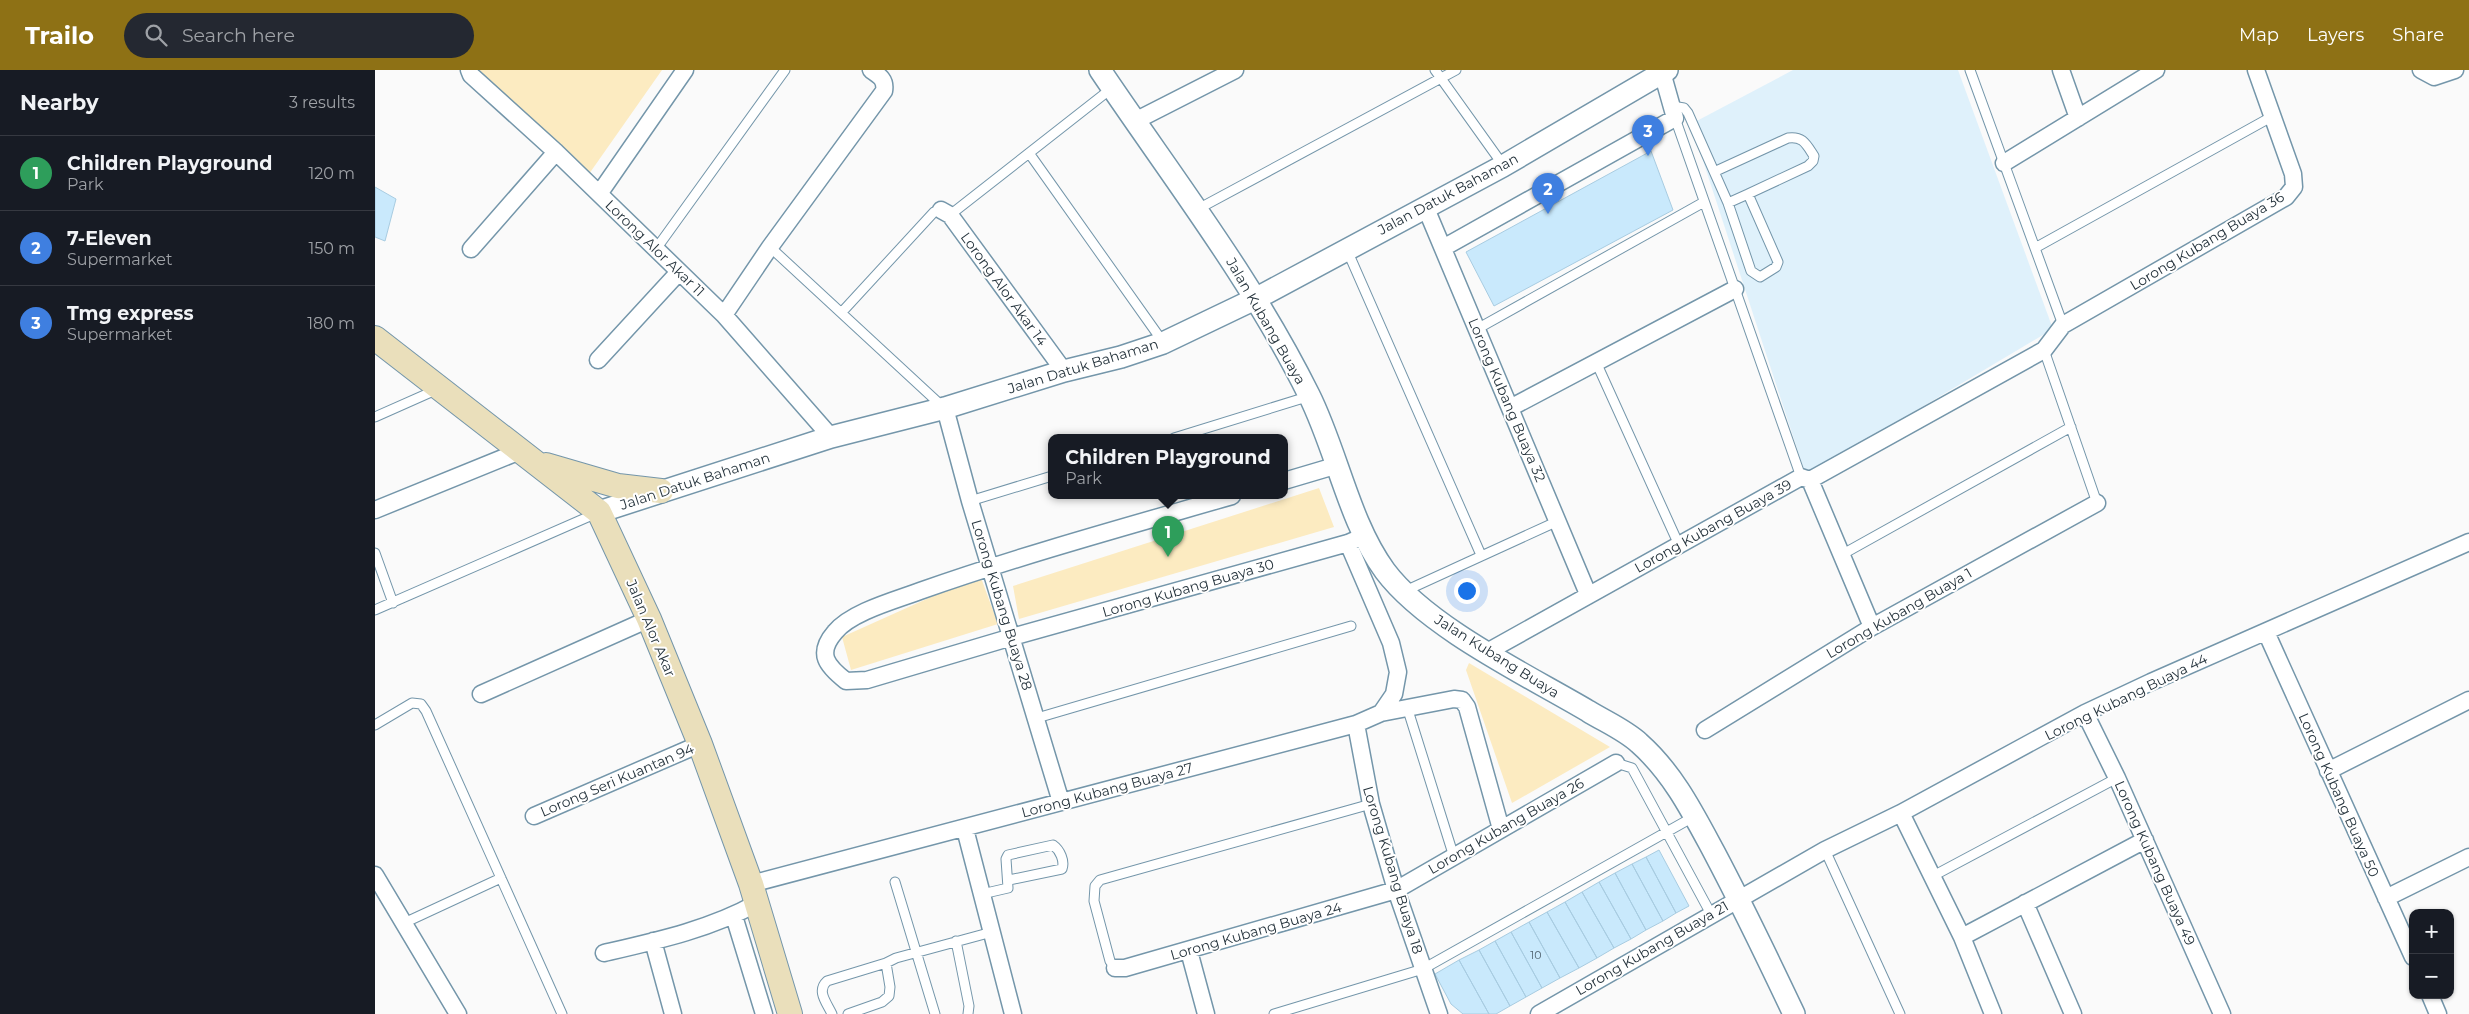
<!DOCTYPE html>
<html lang="en">
<head>
<meta charset="utf-8">
<style>
	:root { --surface:#171b24; --page:#242831; --text:#f1f3f6; --muted:#9ea1a6; --line:#363941; --accent:#8e7115 }
	body { margin:0; font-family:Montserrat,sans-serif; background:var(--page); color:var(--text) }
	.controls { position:absolute; right:15px; bottom:15px; display:grid; overflow:hidden; border-radius:10px; box-shadow:0 1px 4px #0004 }
	.controls button { width:45px; height:45px; display:grid; place-items:center; padding:0; border:0; border-bottom:1px solid var(--line); background:var(--surface); color:var(--text); font:25px sans-serif }
	.you { position:absolute; left:1091px; top:520px; width:18px; height:18px; margin:-12px; border:4px solid #fff; border-radius:50%; background:#1a73e8; box-shadow:0 0 0 8px #1a73e833 }
	.badge { display:grid; place-items:center; width:32px; height:32px; border-radius:50%; background:var(--accent); color:#fff; font-size:16px; font-weight:700 }
	.pin { position:absolute; translate:-50% -41px; filter:drop-shadow(0 1px 2px #0008) }
	.pin::after { content:''; position:absolute; top:26px; width:18px; height:15px; background:inherit; clip-path:polygon(0 0,100% 0,50% 100%) }
	.popup { position:absolute; left:673px; top:364px; width:240px; height:65px; box-sizing:border-box; display:grid; place-content:center; border-radius:10px; background:var(--surface); filter:drop-shadow(0 1px 4px #0005); font-size:16px; white-space:nowrap; color:var(--muted) }
	.popup b { font-size:19px; color:var(--text) }
	.popup::after { content:''; position:absolute; left:50%; top:100%; margin-left:-10px; border:10px solid transparent; border-top-color:var(--surface) }
	.list { margin:0; padding:0; list-style:none }
	h2 { display:flex; justify-content:space-between; align-items:center; height:65px; margin:0; padding:0 20px; font-size:21px }
	h2 small { font-size:16px; font-weight:400; color:var(--muted) }
	.list li { display:grid; grid-template-columns:32px 1fr auto; gap:15px; align-items:center; box-sizing:border-box; height:75px; padding:0 20px; border-top:1px solid var(--line) }
	.list b { display:block; font-size:19px; white-space:nowrap }
	.list p { margin:0; font-size:16px; white-space:nowrap; color:var(--muted) }
	.list em { font-size:16px; font-style:normal; color:var(--muted) }
	.icon { flex:none; width:28px; height:28px; fill:none; stroke:currentColor; stroke-width:2; stroke-linecap:round; stroke-linejoin:round }
	.map { position:relative; flex:none; width:2094px; height:944px; overflow:hidden }
	header { display:flex; align-items:center; gap:30px; box-sizing:border-box; height:70px; padding:0 25px; background:var(--accent); color:#fff }
	header strong { font-size:24px }
	nav { display:flex; gap:28px; margin-inline-start:auto; font-size:18px }
	.search { width:350px; height:45px; background:var(--page); display:flex; align-items:center; gap:12px; box-sizing:border-box; padding:0 18px; border-radius:28px; color:var(--muted); font-size:19px }
	main { display:flex }
	aside { flex:1; background:var(--surface) }
	.map>svg:first-child { display:block }
	.built { fill:#dff1fb }
	.green { fill:#fcebc1 }
	.building { fill:#c9e9fc; stroke:#a8cce1 }
	.lines { fill:none; stroke-linecap:round; stroke-linejoin:round }
	.service-casing { stroke:#7496aa; stroke-width:11 }
	.minor-casing { stroke:#7496aa; stroke-width:19 }
	.tertiary-casing { stroke:#7496aa; stroke-width:24 }
	.secondary-casing { stroke:#7496aa; stroke-width:26 }
	.service { stroke:#fff; stroke-width:9 }
	.minor { stroke:#fff; stroke-width:16 }
	.tertiary { stroke:#fff; stroke-width:21 }
	.secondary { stroke:#eadfbb; stroke-width:24 }
	.labels { text-anchor:middle; dominant-baseline:central; stroke-width:4; stroke-linejoin:round; paint-order:stroke }
	.number-label { font-size:11px; fill:#4f616d }
	.street-label { font-size:14px; fill:#26343d; stroke:#fff }
</style>
</head>
<body>
<header>
<strong>Trailo</strong>
<div class="search"><svg class="icon" aria-label="search" viewBox="0 0 24 24"><circle cx="10" cy="10" r="6"/><path d="M15 15l6 6"/></svg>Search here</div>
<nav><a>Map</a><a>Layers</a><a>Share</a></nav>
</header>
<main>
<aside>
<h2>Nearby<small>3 results</small></h2>
<ul class="list">
<li><span class="badge" style="background:#2e9e5b">1</span><div><b>Children Playground</b><p>Park</p></div><em>120 m</em></li>
<li><span class="badge" style="background:#3f7fe0">2</span><div><b>7-Eleven</b><p>Supermarket</p></div><em>150 m</em></li>
<li><span class="badge" style="background:#3f7fe0">3</span><div><b>Tmg express</b><p>Supermarket</p></div><em>180 m</em></li>
</ul>
</aside>
<div class="map">
<svg width="2094" height="944" viewBox="0 0 2094 944">
	<rect width="100%" height="100%" fill="#fafafa"/>
	<path class="built" d="M1418,0H1583L1678,259L1431,406L1316,54Z"/>
	<path class="green" d="M96,0H287L214,104Z
		M944,418L959,457L644,549L638,516Z
		M605,505L623,554L476,600L467,567Z
		M1094,593L1235,677L1137,733L1091,600Z"/>
	<path class="building" d="M1276,81L1298,140L1119,236L1091,182Z
		M0,117L21,129L10,171L0,167Z
		M1284,780L1314,836L1301,843L1271,787Z
		M1271,787L1301,843L1288,851L1257,794Z
		M1257,794L1288,851L1271,860L1240,803Z
		M1240,803L1271,860L1256,869L1224,812Z
		M1224,812L1256,869L1239,878L1207,822Z
		M1207,822L1239,878L1222,888L1190,832Z
		M1190,832L1222,888L1204,898L1172,842Z
		M1172,842L1204,898L1185,908L1154,852Z
		M1154,852L1185,908L1167,918L1136,862Z
		M1136,862L1167,918L1151,927L1120,871Z
		M1120,871L1151,927L1135,936L1104,880Z
		M1104,880L1135,936L1121,944H1114L1084,890Z
		M1084,890L1114,944H1088L1076,934L1060,904Z"/>
	<g class="lines">
		<defs>
			<path id="service" d="M1060,0L1128,95
				M1595,0L1688,255
				M1297,36L1309,38L1313,43L1353,133L1376,201L1385,207L1401,197L1403,192L1373,124L1433,96L1438,91L1439,86C1431,74 1428,66 1413,68L1341,101
				M1300,48L1426,407
				M654,83L788,272
				M1353,133L1373,124
				M823,139L1081,0
				M575,145L737,18
				M395,177L568,337
				M1660,178L1898,46
				M281,179L410,0
				M972,180L1106,485
				M467,242L559,142L566,140
				M1102,259L1329,132
				M1669,280L1722,433
				M1221,292L1304,475
				M0,347L63,319
				M799,368L935,326
				M595,431L677,406
				M0,483L18,533
				M1468,484L1696,357
				M1030,521L1183,451
				M0,540L222,443
				M1032,637L1079,787
				M662,648L976,556
				M0,655L37,633L46,634L51,641L187,944
				M1241,693L1257,698L1336,844
				M1450,780L1525,944
				M1558,806L1742,708
				M520,812L560,944
				M607,824L633,818L631,789L633,785L678,775C685,780 690,791 687,799L634,810
				M29,853L126,808
				M581,871L594,936L593,944
				M740,898L735,891L719,831L720,816L725,810L996,734
				M457,944C452,933 441,921 452,911L511,893
				M473,944L507,932L514,926L515,917L511,893L521,888L617,862
				M899,944L1048,899L1320,746"/>
			<path id="minor" d="M94,0L96,5L181,82L349,245L456,367
				M1686,0L1703,48
				M2046,0L2059,7L2080,0
				M760,51L860,0
				M1629,93L1781,0
				M224,124L310,0
				M1050,136L1213,524
				M566,140L575,145L689,301
				M1068,178L1300,48L1287,2
				M96,179L181,82
				M349,245L395,177L509,21C511,10 505,6 496,0
				M223,290L304,202
				M570,338L595,431L686,732
				M1135,338L1360,219
				M1435,410L1497,557
				M909,411L963,395
				M857,426C753,456 647,485 545,521C521,530 476,542 460,562C441,584 452,596 471,611L492,610L637,567L973,473L989,466
				M0,440L145,381
				M973,473L1016,573L1023,602L1019,624L1006,643
				M1891,562L2038,887
				M1112,582L1426,407L1435,410L1669,280L1688,255L1911,127L1919,117L1918,104L1881,0
				M106,624L274,549
				M1710,643L1742,708L1847,944
				M981,654L996,734L1021,820L1064,944
				M1330,660L1497,557L1722,433
				M1953,701L2094,630
				M1526,743L1587,867L1618,944
				M159,746L325,674
				M590,759L638,944
				M0,805L83,944
				M376,814L981,654L1006,643L1079,629L1087,630L1092,637L1126,759
				M2011,828L2094,787
				M1650,833L1698,944
				M359,846L389,944
				M1587,867L1770,770
				M278,871L298,944
				M814,881L831,944
				M229,883C281,871 336,859 382,833
				M740,898H750L1021,820L1241,693
				M2055,925L2063,944
				M1164,944L1450,780L1526,743L1710,643L1776,612L2094,472"/>
			<path id="tertiary" d="M725,0C797,107 876,208 934,325C962,381 974,452 1010,501C1052,557 1152,605 1213,641C1229,651 1250,660 1264,673C1298,703 1318,743 1339,782C1367,835 1393,889 1419,944
				M224,442L456,367L570,338L689,301L746,287L788,273L882,228L1128,96L1292,0"/>
			<path id="secondary" d="M0,268L224,442L274,549L325,674L376,814L415,944
				M171,395L243,416L286,421"/>
		</defs>
		<use href="#service" class="service-casing"/>
		<use href="#minor" class="minor-casing"/>
		<use href="#tertiary" class="tertiary-casing"/>
		<use href="#secondary" class="secondary-casing"/>
		<use href="#service" class="service"/>
		<use href="#minor" class="minor"/>
		<use href="#tertiary" class="tertiary"/>
		<use href="#secondary" class="secondary"/>
	</g>
	<g class="labels">
		<g class="number-label">
			<text x="1161" y="885">10</text>
		</g>
		<g class="street-label">
			<text transform="translate(1073 124) rotate(-28)">Jalan Datuk Bahaman</text>
			<text transform="translate(1832 171) rotate(-31)">Lorong Kubang Buaya 36</text>
			<text transform="translate(280 178) rotate(44)">Lorong Alor Akar 11</text>
			<text transform="translate(629 219) rotate(54)">Lorong Alor Akar 14</text>
			<text transform="translate(891 251) rotate(60)">Jalan Kubang Buaya</text>
			<text transform="translate(708 296) rotate(-17)">Jalan Datuk Bahaman</text>
			<text transform="translate(1132 330) rotate(67)">Lorong Kubang Buaya 32</text>
			<text transform="translate(320 411) rotate(-18)">Jalan Datuk Bahaman</text>
			<text transform="translate(1338 456) rotate(-29)">Lorong Kubang Buaya 39</text>
			<text transform="translate(813 518) rotate(-16)">Lorong Kubang Buaya 30</text>
			<text transform="translate(627 535) rotate(73)">Lorong Kubang Buaya 28</text>
			<text transform="translate(1524 543) rotate(-30)">Lorong Kubang Buaya 1</text>
			<text transform="translate(276 558) rotate(67)">Jalan Alor Akar</text>
			<text transform="translate(1122 586) rotate(32)">Jalan Kubang Buaya</text>
			<text transform="translate(1751 627) rotate(-26)">Lorong Kubang Buaya 44</text>
			<text transform="translate(242 710) rotate(-23)">Lorong Seri Kuantan 94</text>
			<text transform="translate(732 720) rotate(-15)">Lorong Kubang Buaya 27</text>
			<text transform="translate(1964 725) rotate(66)">Lorong Kubang Buaya 50</text>
			<text transform="translate(1131 756) rotate(-30)">Lorong Kubang Buaya 26</text>
			<text transform="translate(1780 793) rotate(66)">Lorong Kubang Buaya 49</text>
			<text transform="translate(1018 800) rotate(73)">Lorong Kubang Buaya 18</text>
			<text transform="translate(881 861) rotate(-16)">Lorong Kubang Buaya 24</text>
			<text transform="translate(1277 878) rotate(-30)">Lorong Kubang Buaya 21</text>
		</g>
	</g>
</svg>
<div class="controls">
<button>+</button>
<button>−</button>
</div>
<div class="you"></div>
<div class="pin badge" style="left:793px;top:487px;background:#2e9e5b">1</div>
<div class="popup"><b>Children Playground</b>Park</div>
<div class="pin badge" style="left:1173px;top:144px;background:#3f7fe0">2</div>
<div class="pin badge" style="left:1273px;top:86px;background:#3f7fe0">3</div>
</div>
</main>
</body>
</html>
